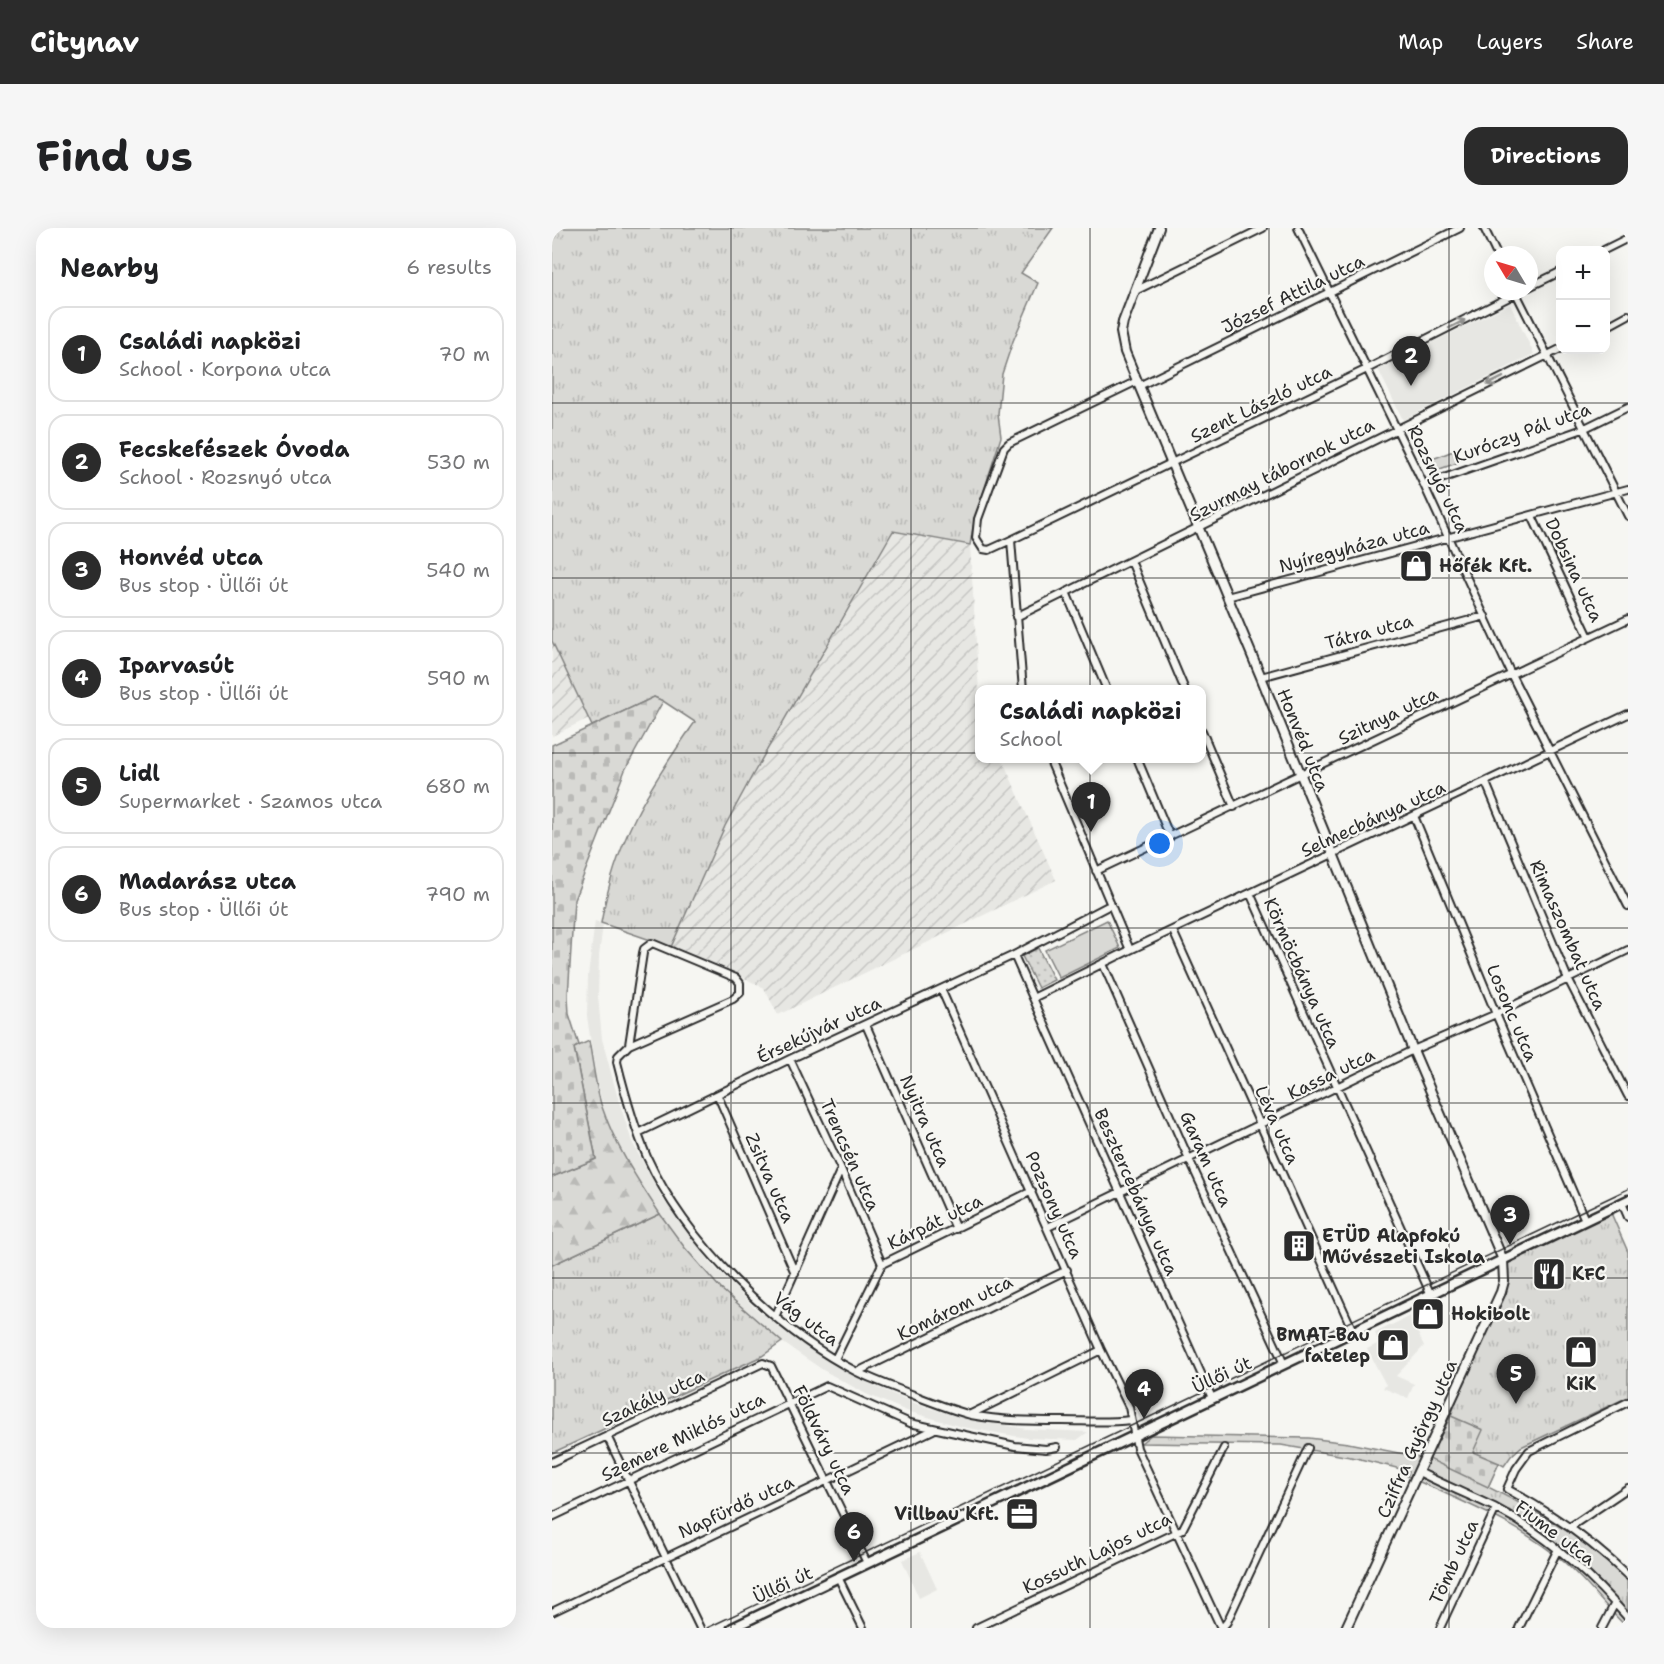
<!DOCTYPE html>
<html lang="en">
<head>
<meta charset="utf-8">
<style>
	:root { --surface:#fff; --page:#f6f6f6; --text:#202124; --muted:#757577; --line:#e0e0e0; --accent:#2b2b2b }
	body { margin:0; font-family:"Shantell Sans",sans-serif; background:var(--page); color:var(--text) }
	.controls { position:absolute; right:18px; top:18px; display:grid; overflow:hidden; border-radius:12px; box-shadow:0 6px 24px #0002 }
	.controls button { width:54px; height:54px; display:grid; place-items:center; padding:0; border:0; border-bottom:2px solid var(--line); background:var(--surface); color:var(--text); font:30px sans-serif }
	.compass { position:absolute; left:932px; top:18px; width:54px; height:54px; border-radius:50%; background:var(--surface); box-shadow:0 6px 24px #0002; rotate:308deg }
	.you { position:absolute; left:608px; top:616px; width:21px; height:21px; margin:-15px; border:4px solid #fff; border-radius:50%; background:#1a73e8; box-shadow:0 0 0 9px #1a73e833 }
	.badge { display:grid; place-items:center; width:39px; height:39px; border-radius:50%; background:var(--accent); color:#fff; font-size:20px; font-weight:700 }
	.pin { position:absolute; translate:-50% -50px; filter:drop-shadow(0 2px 3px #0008) }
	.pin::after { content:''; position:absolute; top:32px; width:21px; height:18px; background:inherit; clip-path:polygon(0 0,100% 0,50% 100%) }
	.popup { position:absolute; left:423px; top:457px; width:231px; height:78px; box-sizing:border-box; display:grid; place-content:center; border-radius:12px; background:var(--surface); filter:drop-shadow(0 2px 4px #0005); font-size:20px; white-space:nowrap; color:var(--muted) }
	.popup b { font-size:22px; color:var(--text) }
	.popup::after { content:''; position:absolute; left:50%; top:100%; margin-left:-12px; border:12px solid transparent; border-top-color:var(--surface) }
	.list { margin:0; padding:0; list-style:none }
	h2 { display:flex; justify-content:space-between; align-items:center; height:78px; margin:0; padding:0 24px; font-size:26px }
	h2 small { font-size:20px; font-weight:400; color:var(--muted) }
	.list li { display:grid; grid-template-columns:39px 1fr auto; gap:18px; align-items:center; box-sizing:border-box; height:96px; margin:0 12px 12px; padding:0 12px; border:2px solid var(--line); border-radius:18px }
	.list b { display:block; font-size:22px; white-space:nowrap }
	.list p { margin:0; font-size:20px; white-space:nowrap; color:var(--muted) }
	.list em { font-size:20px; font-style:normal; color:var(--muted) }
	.map { position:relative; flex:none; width:1076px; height:1400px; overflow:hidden; border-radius:18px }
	header { display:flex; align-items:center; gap:36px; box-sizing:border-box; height:84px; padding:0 30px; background:var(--accent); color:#fff }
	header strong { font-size:28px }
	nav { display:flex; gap:33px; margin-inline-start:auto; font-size:21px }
	.intro { display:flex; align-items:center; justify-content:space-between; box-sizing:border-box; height:144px; padding:0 36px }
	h1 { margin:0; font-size:42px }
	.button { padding:15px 27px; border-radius:18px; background:var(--accent); color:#fff; font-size:21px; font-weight:700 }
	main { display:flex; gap:36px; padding:0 36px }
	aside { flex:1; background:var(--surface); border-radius:18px; box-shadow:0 6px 24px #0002 }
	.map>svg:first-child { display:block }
	.built { fill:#e7e7e3 }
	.industrial { fill:url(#industrial-furrows) }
	.grass { fill:url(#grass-tufts); stroke:#828280; stroke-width:1.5 }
	.forest { fill:url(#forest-firs); stroke:#828280; stroke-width:1.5 }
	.cemetery { fill:url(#cemetery-stones); stroke:#828280; stroke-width:1.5 }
	.park { fill:url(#park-dots); stroke:#828280; stroke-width:1.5 }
	.pitch { fill:#d9d9d5; stroke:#828280; stroke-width:1.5 }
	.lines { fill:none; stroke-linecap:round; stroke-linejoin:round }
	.minor-casing { stroke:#2b2b2b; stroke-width:10 }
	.tertiary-casing { stroke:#2b2b2b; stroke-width:12 }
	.secondary-casing { stroke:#2b2b2b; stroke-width:13 }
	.minor { stroke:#f6f6f2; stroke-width:6 }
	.tertiary { stroke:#f6f6f2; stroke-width:8 }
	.secondary { stroke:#f6f6f2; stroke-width:8 }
	.tram { stroke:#2b2b2b; stroke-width:1.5 }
	.oneway { stroke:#90908e }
	.grid { fill:none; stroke:#2b2b2b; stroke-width:1.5; stroke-opacity:0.55 }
	.labels { text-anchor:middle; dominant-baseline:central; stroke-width:4.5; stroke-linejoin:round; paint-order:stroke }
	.street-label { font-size:18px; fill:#2b2b2b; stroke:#f6f6f2 }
	.poi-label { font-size:18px; font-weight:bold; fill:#2b2b2b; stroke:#f6f6f2; text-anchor:start }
</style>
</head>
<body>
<header>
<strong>Citynav</strong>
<nav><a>Map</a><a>Layers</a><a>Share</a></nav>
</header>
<div class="intro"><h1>Find us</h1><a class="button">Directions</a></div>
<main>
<aside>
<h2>Nearby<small>6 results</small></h2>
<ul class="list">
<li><span class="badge">1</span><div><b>Családi napközi</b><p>School · Korpona utca</p></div><em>70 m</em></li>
<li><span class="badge">2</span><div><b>Fecskefészek Óvoda</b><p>School · Rozsnyó utca</p></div><em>530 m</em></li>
<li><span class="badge">3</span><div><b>Honvéd utca</b><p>Bus stop · Üllői út</p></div><em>540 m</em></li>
<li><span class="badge">4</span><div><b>Iparvasút</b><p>Bus stop · Üllői út</p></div><em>590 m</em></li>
<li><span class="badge">5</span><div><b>Lidl</b><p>Supermarket · Szamos utca</p></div><em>680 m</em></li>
<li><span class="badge">6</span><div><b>Madarász utca</b><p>Bus stop · Üllői út</p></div><em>790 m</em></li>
</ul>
</aside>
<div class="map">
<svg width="1076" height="1400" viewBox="0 0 1076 1400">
	<defs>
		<pattern id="industrial-furrows" width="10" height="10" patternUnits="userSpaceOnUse" patternTransform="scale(1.5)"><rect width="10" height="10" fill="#e7e7e3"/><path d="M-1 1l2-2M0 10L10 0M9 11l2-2" fill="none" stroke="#c6c6c3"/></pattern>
		<pattern id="grass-tufts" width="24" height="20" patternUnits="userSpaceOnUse" patternTransform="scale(1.5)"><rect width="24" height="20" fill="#d9d9d5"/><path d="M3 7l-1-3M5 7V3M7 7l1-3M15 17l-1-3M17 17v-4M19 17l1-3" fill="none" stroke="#babab7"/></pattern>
		<pattern id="forest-firs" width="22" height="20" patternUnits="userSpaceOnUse" patternTransform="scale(1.5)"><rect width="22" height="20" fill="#d9d9d5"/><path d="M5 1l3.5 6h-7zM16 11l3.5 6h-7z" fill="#babab7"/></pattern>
		<pattern id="cemetery-stones" width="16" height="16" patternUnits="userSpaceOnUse" patternTransform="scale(1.5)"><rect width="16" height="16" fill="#d9d9d5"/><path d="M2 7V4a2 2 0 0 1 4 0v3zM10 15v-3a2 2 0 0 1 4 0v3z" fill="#babab7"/></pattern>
		<pattern id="park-dots" width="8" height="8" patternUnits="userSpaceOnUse" patternTransform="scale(1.5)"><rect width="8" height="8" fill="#d9d9d5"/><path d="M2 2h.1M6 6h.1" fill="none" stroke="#babab7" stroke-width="1.8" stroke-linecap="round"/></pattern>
	</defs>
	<rect width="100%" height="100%" fill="#f6f6f2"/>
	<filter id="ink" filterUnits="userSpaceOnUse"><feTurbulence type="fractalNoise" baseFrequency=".0167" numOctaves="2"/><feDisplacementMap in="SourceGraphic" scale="12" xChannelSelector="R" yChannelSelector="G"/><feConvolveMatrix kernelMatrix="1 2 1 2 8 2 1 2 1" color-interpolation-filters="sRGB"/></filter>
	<g filter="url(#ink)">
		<path class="built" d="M958,76L982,126L851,192L826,141L848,130L856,144L876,134L869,120Z
			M43,693L51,696L47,728L46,768L50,811L65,867L80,914L110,970L161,1038L203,1080L236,1106L291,1142L327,1160L367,1177L408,1189L474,1201L536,1204L525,1212L475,1210L410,1199L355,1183L314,1166L271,1142L230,1114L169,1061L133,1020L108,986L70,925L55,892L45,856L35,788L36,748Z
			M858,1088L872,1118L844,1148L862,1156L856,1170L831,1160L834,1157L815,1121L827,1115L823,1105Z
			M368,1324L385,1361L367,1370L350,1332Z"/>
		<path class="industrial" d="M341,302L418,317L428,480V530L450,531L504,652L226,787L212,760L186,747L119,719L173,598L200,548Z
			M0,413L37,490L0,508Z"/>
		<path class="grass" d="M0,0H501L469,45L486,55L461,113L450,146L446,186L449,209L422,294L418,317L341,303L200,548L173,598L119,719L49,695C64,611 95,562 143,494L111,473L102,469L40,498L0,413Z
			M1059,985L1076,1024V1169L969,1219L959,1228L952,1238L947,1235L936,1259L979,1281L1023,1308L1075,1351L1076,1400C1054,1380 1035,1354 1012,1334C967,1295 908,1273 855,1248L857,1243L804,1230L729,1217L589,1215L599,1207L757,1210L796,1215L877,1231L899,1188L926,1110L946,1067L949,1038Z
			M108,986L133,1020L169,1061L230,1114L210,1128L0,1225V1037Z"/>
		<path class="forest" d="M37,813C41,834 43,856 49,876C62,916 85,951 108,986L0,1037V949L44,931L22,820Z"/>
		<path class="cemetery" d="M102,469L111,473L73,542L22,672L16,769L17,786L27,817L22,820L44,931L0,949V517Z
			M899,1188L931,1202L921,1224L947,1235L936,1259L877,1231Z"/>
		<path class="park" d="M486,720L502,752L486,760L470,728Z"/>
		<path class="pitch" d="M901,223L905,235L882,243L878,232Z
			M555,692L568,720L507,750L493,722Z"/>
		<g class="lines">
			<defs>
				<path id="minor" d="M746,0L872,257L959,446L1076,678
					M932,0L945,27
					M1052,22L1076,10
					M977,59L1008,44
					M583,63L711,0
					M963,63L1076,288
					M1054,99L1076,87
					M585,153L457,215L452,220L426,291L424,310L431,321L437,322L459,312L815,141L969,63
					M587,158L908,0
					M872,257L1031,201L1076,179
					M980,288L1037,409
					M459,312L471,462
					M579,333L633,462
					M514,364L555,462
					M675,369L1076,261
					M464,389L1008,121
					M709,449L933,388
					M650,503L682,579
					M497,530L578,722L481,770L462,727L558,677
					M585,530L618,609
					M934,555L1016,751L1076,868
					M862,588L944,786L1033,992
					M544,643L1076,391
					M698,665L879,1067
					M621,703L801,1103
					M578,722L1076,486
					M551,736L637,931L732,1136
					M389,761L549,1122L577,1179L585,1220L669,1400
					M481,770L660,1170
					M314,797L404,1001
					M77,817L91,725L92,721L100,715L184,750L188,755V765L181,771L77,817L66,828L65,834C73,866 82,899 95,929C134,1014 222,1101 305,1144C324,1153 344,1160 364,1168C382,1175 400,1182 419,1187C449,1193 480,1193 510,1193C533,1193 555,1195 578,1192
					M238,831L289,941L330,1036
					M166,868L243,1045
					M86,905L238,831L462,727
					M1070,975L1076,989
					M496,999L861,822L944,786L1076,722
					M223,1089L289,941
					M283,1131L330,1036L480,963
					M305,1144L515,1042
					M1076,1174L977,1223L964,1241L955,1261C1000,1285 1040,1313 1076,1348
					M419,1186L549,1122
					M55,1208L148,1400
					M0,1234L211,1135L219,1138L315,1335
					M867,1244C892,1257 917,1267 942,1279C994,1306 1038,1346 1076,1390
					M0,1289L275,1158L358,1195L463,1218L494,1221L505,1219
					M1018,1299L1076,1260
					M286,1349L311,1400
					M0,1384L381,1202
					M424,1400L630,1302L672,1220
					M670,1400L675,1394L756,1220
					M888,1400L944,1280
					M967,1400L1006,1321
					M1050,1400L1063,1375"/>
				<path id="tertiary" d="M607,0L571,94L569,104L573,124L709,449L861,822L951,1032L952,1053L949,1064L794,1400"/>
				<path id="secondary" d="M180,1400L1076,972"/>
			</defs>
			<use href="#minor" class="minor-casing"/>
			<use href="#tertiary" class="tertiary-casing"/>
			<use href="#secondary" class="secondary-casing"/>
			<use href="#minor" class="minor"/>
			<use href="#tertiary" class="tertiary"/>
			<use href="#secondary" class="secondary"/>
			<path class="tram" d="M155,1400L1076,961"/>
		</g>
		<defs><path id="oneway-shaft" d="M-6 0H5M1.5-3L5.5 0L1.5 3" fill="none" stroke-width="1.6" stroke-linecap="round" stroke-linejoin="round" transform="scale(1.5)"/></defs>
		<g class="oneway">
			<use href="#oneway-shaft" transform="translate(905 96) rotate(-27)"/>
			<use href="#oneway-shaft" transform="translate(943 153) rotate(154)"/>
		</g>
	</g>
	<path class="grid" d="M179,0V1400M359,0V1400M538,0V1400M717,0V1400M897,0V1400M0,175H1076M0,350H1076M0,525H1076M0,700H1076M0,875H1076M0,1050H1076M0,1225H1076"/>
	<defs>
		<symbol id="shop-square" viewBox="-11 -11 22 22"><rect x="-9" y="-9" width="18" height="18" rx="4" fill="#2b2b2b" stroke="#f6f6f2"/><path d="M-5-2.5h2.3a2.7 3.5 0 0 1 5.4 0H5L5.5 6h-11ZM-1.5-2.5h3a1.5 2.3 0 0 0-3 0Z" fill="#fff"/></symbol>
		<symbol id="building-square" viewBox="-11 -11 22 22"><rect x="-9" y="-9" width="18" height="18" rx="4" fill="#2b2b2b" stroke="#f6f6f2"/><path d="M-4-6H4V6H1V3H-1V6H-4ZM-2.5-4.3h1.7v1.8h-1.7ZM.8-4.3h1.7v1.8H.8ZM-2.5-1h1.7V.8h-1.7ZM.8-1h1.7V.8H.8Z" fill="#fff"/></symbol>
		<symbol id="restaurant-square" viewBox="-11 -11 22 22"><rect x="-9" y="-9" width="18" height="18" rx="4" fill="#2b2b2b" stroke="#f6f6f2"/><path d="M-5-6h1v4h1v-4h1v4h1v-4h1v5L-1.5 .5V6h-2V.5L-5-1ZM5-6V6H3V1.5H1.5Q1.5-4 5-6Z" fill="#fff"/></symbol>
		<symbol id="office-square" viewBox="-11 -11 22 22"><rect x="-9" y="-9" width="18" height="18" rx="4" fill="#2b2b2b" stroke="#f6f6f2"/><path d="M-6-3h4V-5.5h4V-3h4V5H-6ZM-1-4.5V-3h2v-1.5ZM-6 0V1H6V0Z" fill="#fff"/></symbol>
	</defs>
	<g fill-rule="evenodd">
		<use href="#shop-square" x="845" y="319" width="38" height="38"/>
		<use href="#building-square" x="728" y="999" width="38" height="38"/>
		<use href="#restaurant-square" x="978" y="1027" width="38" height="38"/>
		<use href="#shop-square" x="857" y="1067" width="38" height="38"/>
		<use href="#shop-square" x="822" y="1098" width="38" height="38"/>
		<use href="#shop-square" x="1010" y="1105" width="38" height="38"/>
		<use href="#office-square" x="451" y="1267" width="38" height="38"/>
	</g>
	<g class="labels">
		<g class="street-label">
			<text transform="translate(741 66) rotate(-26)">József Attila utca</text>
			<text transform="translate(709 176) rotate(-26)">Szent László utca</text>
			<text transform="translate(970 205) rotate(-20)">Kuróczy Pál utca</text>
			<text transform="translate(730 242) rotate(-27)">Szurmay tábornok utca</text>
			<text transform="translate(886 251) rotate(64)">Rozsnyó utca</text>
			<text transform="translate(802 319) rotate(-15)">Nyíregyháza utca</text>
			<text transform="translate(1022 342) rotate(65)">Dobsina utca</text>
			<text transform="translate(817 404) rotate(-15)">Tátra utca</text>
			<text transform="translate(836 488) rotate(-26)">Szitnya utca</text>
			<text transform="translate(751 512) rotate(68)">Honvéd utca</text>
			<text transform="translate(821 591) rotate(-25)">Selmecbánya utca</text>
			<text transform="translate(1016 707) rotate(66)">Rimaszombat utca</text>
			<text transform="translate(750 745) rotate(66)">Körmöcbánya utca</text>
			<text transform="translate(960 785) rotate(67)">Losonc utca</text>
			<text transform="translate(267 802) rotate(-25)">Érsekújvár utca</text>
			<text transform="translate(779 846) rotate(-26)">Kassa utca</text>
			<text transform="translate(373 893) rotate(66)">Nyitra utca</text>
			<text transform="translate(725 897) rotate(66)">Léva utca</text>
			<text transform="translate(298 927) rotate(66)">Trencsén utca</text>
			<text transform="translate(654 931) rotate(66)">Garam utca</text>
			<text transform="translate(218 950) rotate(66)">Zsitva utca</text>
			<text transform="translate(584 964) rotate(66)">Besztercebánya utca</text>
			<text transform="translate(502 977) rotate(66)">Pozsony utca</text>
			<text transform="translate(383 994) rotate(-26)">Kárpát utca</text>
			<text transform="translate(403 1080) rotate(-26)">Komárom utca</text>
			<text transform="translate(254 1091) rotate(37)">Vág utca</text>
			<text transform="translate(670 1147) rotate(-25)">Üllői út</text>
			<text transform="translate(101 1170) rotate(-25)">Szakály utca</text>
			<text transform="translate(131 1209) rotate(-26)">Szemere Miklós utca</text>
			<text transform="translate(865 1211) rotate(-66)">Cziffra György utca</text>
			<text transform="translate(272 1212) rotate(64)">Földváry utca</text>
			<text transform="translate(184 1279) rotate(-25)">Napfürdő utca</text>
			<text transform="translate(1003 1305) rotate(37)">Fiume utca</text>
			<text transform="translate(545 1325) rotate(-26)">Kossuth Lajos utca</text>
			<text transform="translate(902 1334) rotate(-65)">Tömb utca</text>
			<text transform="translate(231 1357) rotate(-25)">Üllői út</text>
		</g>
		<g class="poi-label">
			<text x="887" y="338">Hőfék Kft.</text>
			<text x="770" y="1008">ETÜD Alapfokú<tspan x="770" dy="21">Művészeti Iskola</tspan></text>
			<text x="1020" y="1046">KFC</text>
			<text x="899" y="1086">Hokibolt</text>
			<text x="818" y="1107" text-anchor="end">BMAT-Bau<tspan x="818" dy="21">fatelep</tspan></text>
			<text x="1029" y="1156" text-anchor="middle">KiK</text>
			<text x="447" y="1286" text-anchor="end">Villbau Kft.</text>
		</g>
	</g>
</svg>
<div class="controls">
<button>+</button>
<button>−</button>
</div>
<svg class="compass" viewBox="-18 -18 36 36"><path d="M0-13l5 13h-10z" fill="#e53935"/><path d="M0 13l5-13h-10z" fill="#757577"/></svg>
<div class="you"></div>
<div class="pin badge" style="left:539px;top:604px">1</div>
<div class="popup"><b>Családi napközi</b>School</div>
<div class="pin badge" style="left:859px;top:158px">2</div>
<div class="pin badge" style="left:958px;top:1017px">3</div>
<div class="pin badge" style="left:592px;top:1191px">4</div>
<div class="pin badge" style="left:964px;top:1176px">5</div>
<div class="pin badge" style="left:302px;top:1334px">6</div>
</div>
</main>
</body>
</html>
